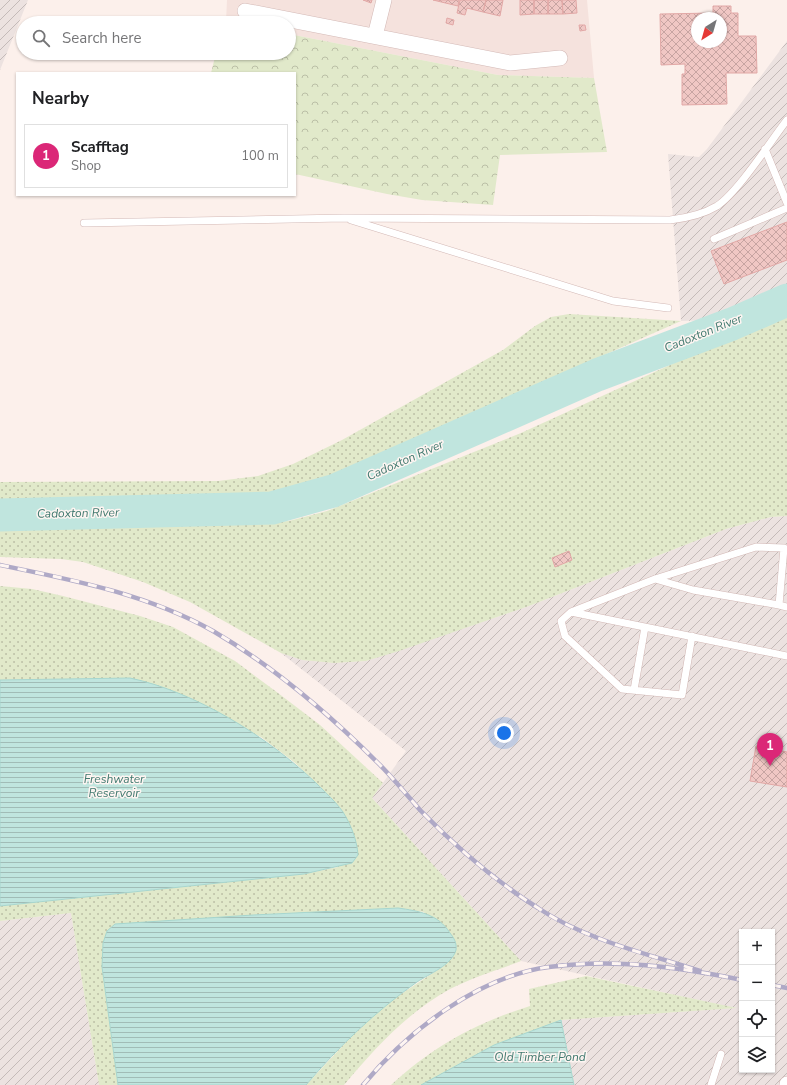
<!DOCTYPE html>
<html lang="en">
<head>
<meta charset="utf-8">
<style>
	:root { --surface:#fff; --page:#f2f2f2; --text:#202124; --muted:#757577; --line:#e0e0e0; --accent:#db2777 }
	body { margin:0; font-family:"Nunito Sans",sans-serif; background:var(--page); color:var(--text) }
	.controls { position:absolute; right:12px; bottom:12px; display:grid; overflow:hidden; border-radius:0px; box-shadow:0 1px 3px #0004 }
	.controls button { width:36px; height:36px; display:grid; place-items:center; padding:0; border:0; border-bottom:1px solid var(--line); background:var(--surface); color:var(--text); font:20px sans-serif }
	.compass { position:absolute; left:691px; top:12px; width:36px; height:36px; border-radius:50%; background:var(--surface); box-shadow:0 1px 3px #0004; rotate:217deg }
	.you { position:absolute; left:504px; top:733px; width:14px; height:14px; margin:-10px; border:3px solid #fff; border-radius:50%; background:#1a73e8; box-shadow:0 0 0 6px #1a73e833 }
	.badge { display:grid; place-items:center; width:26px; height:26px; border-radius:50%; background:var(--accent); color:#fff; font-size:13px; font-weight:700 }
	.pin { position:absolute; translate:-50% -33px; filter:drop-shadow(0 1px 2px #0008) }
	.pin::after { content:''; position:absolute; top:21px; width:14px; height:12px; background:inherit; clip-path:polygon(0 0,100% 0,50% 100%) }
	.list { margin:0; padding:0; list-style:none }
	h2 { display:flex; justify-content:space-between; align-items:center; height:52px; margin:0; padding:0 16px; font-size:17px }
	h2 small { font-size:13px; font-weight:400; color:var(--muted) }
	.list li { display:grid; grid-template-columns:26px 1fr auto; gap:12px; align-items:center; box-sizing:border-box; height:64px; margin:0 8px 8px; padding:0 8px; border:1px solid var(--line); border-radius:0px }
	.list b { display:block; font-size:15px; white-space:nowrap }
	.list p { margin:0; font-size:13px; white-space:nowrap; color:var(--muted) }
	.list em { font-size:13px; font-style:normal; color:var(--muted) }
	.icon { flex:none; width:22px; height:22px; fill:none; stroke:currentColor; stroke-width:2; stroke-linecap:round; stroke-linejoin:round }
	.map { position:relative; flex:none; width:787px; height:1085px; overflow:hidden }
	.search { position:absolute; background:var(--surface); box-shadow:0 1px 3px #0004; left:16px; top:16px; width:280px; height:44px; display:flex; align-items:center; gap:10px; box-sizing:border-box; padding:0 14px; border-radius:22px; color:var(--muted); font-size:15px }
	.panel { position:absolute; background:var(--surface); box-shadow:0 1px 3px #0004; left:16px; top:72px; width:280px; height:124px; border-radius:0px }
	.map>svg:first-child { display:block }
	.residential { fill:#f5e2dd }
	.industrial { fill:url(#industrial-furrows); fill-rule:evenodd }
	.grass { fill:url(#grass-dots) }
	.forest { fill:url(#forest-crowns) }
	.water { fill:url(#water-rules); stroke:#a7d6ce }
	.lines { fill:none; stroke-linecap:round; stroke-linejoin:round }
	.river { stroke:#c0e5de; stroke-width:33 }
	.building { fill:url(#building-cross-hatch); stroke:#e2a8a6; fill-rule:evenodd }
	.service-casing { stroke:#d3b9b6; stroke-width:8 }
	.minor-casing { stroke:#d3b9b6; stroke-width:16 }
	.service { stroke:#fff; stroke-width:7 }
	.minor { stroke:#fff; stroke-width:15 }
	.rail-casing { stroke:#afa9c6; stroke-width:4.5 }
	.rail { stroke:#fef5f2; stroke-width:3; stroke-dasharray:9; stroke-linecap:butt }
	.labels { text-anchor:middle; dominant-baseline:central; stroke-width:3; stroke-linejoin:round; paint-order:stroke }
	.water-label { font-size:12px; font-style:italic; fill:#427a70; stroke:#fef5f2 }
</style>
</head>
<body>
<div class="map">
<svg width="787" height="1085" viewBox="0 0 787 1085">
	<defs>
		<pattern id="industrial-furrows" width="10" height="10" patternUnits="userSpaceOnUse"><rect width="10" height="10" fill="#ece2e0"/><path d="M-1 1l2-2M0 10L10 0M9 11l2-2" fill="none" stroke="#c4bab8"/></pattern>
		<pattern id="grass-dots" width="8" height="8" patternUnits="userSpaceOnUse"><rect width="8" height="8" fill="#e1e9ca"/><path d="M2 2h.1M6 6h.1" fill="none" stroke="#bbbfa6" stroke-width="1.8" stroke-linecap="round"/></pattern>
		<pattern id="forest-crowns" width="20" height="18" patternUnits="userSpaceOnUse"><rect width="20" height="18" fill="#e1e9ca"/><path d="M2 6a3 3 0 1 1 6 0M12 15a3 3 0 1 1 6 0" fill="none" stroke="#bbbfa6"/></pattern>
		<pattern id="water-rules" width="6" height="5" patternUnits="userSpaceOnUse"><rect width="6" height="5" fill="#c0e5de"/><path d="M0 2.5h6" fill="none" stroke="#a1bcb6"/></pattern>
		<pattern id="building-cross-hatch" width="8" height="8" patternUnits="userSpaceOnUse"><rect width="8" height="8" fill="#f0c7c4"/><path d="M0 0l8 8M0 8l8-8" fill="none" stroke="#c7a4a2"/></pattern>
	</defs>
	<rect width="100%" height="100%" fill="#fcf0eb"/>
	<path class="residential" d="M227,0H587L594,78L498,75L289,34V23L226,22Z"/>
	<path class="industrial" d="M0,0H28L0,70Z
		M787,41V290L717,320L681,321L668,154L699,157L707,149Z
		M787,516V1085H574L561,1020L735,1008L521,961L372,798L406,751L281,653L302,660L334,663L366,661L529,606L726,529L771,517ZM742,932H772V1070H742Z
		M71,913L99,1085H0V921Z"/>
	<path class="grass" d="M569,314L681,321L319,481L284,492L237,499L0,501V482L218,481L258,476L293,464L342,440L503,350L535,326L551,317Z
		M787,315V516L771,517L726,529L529,606L399,651L366,661L334,663L302,660L281,653L190,602L143,582L83,562L61,559L0,557V530L257,523L289,521L327,511L521,433L705,349Z
		M0,586L32,589L63,596L140,616L173,627L235,661L278,693L320,725L383,783L372,798L521,961C498,970 473,977 450,989C408,1012 375,1048 344,1085H306L349,1039L386,1004L445,965L424,912L398,908L253,915L102,967L118,1085H99L71,913L0,921V906L304,874L338,867L323,790L294,762L261,737L130,678L0,680Z
		M586,976L737,1008L561,1020L494,1045L421,1085H391C435,1045 474,1024 530,1006L529,989Z"/>
	<path class="forest" d="M289,34L498,75L594,78L607,152L500,155L493,205L422,200L387,194L295,174V73H211L216,53H289Z"/>
	<path class="water" d="M130,678C196,692 268,737 316,783C325,792 336,802 343,812C351,825 357,840 358,855L352,863L304,874L0,906V680Z
		M398,908C419,911 438,914 450,933C454,938 457,943 456,950C452,965 429,974 417,982C376,1011 339,1046 306,1085H118L102,967L103,943L107,931L115,924L253,915Z
		M561,1020L574,1085H421L494,1045Z"/>
	<g class="lines">
		<path class="river" d="M0,515L272,508L333,491L597,375L732,324L787,300"/>
	</g>
	<path class="building" d="M363,0H372L371,3Z
		M433,0H459L458,6Z
		M460,0H486L483,12L467,8L465,15L457,13Z
		M486,0H503L500,16L483,12Z
		M520,0H534V14L520,15Z
		M534,0H548V14H534Z
		M548,0H562L563,14H548Z
		M562,0H576L577,13L563,14Z
		M713,6H731V13H738V36H756L757,73H726L727,104L682,105V74H685V64L661,65L660,14L713,13ZM697,18H721V42H697Z
		M447,18L454,20L453,25L446,23Z
		M579,25H585L586,30L580,31Z
		M787,222V260L724,284L711,251Z
		M569,551L572,560L555,567L552,558Z
		M756,746L787,752V787L750,781Z"/>
	<g class="lines">
		<defs>
			<path id="service" d="M765,149L787,203
				M351,220L613,301L668,308
				M84,223L344,218L670,220C687,218 702,215 717,206C738,192 770,142 787,120
				M714,239L787,208
				M655,579L693,590L779,605
				M571,612L655,579L756,547L784,548L779,605L787,607
				M692,636L682,695L622,689L565,636L561,621L571,612L787,656
				M634,690L645,627
				M711,1085L721,1054"/>
			<path id="minor" d="M245,11L510,63L560,58
				M375,36L384,0
				M787,1085V1084"/>
		</defs>
		<use href="#service" class="service-casing"/>
		<use href="#minor" class="minor-casing"/>
		<use href="#service" class="service"/>
		<use href="#minor" class="minor"/>
		<defs>
			<path id="rail" d="M0,565C73,580 147,594 213,631C273,666 329,714 378,763C393,778 406,794 420,810C455,846 495,881 538,908C586,940 645,953 700,971
				M772,985L787,988
				M363,1085C407,1032 478,976 549,967C613,958 679,967 742,980"/>
		</defs>
		<use href="#rail" class="rail-casing"/>
		<use href="#rail" class="rail"/>
	</g>
	<g class="labels">
		<g class="water-label">
			<text transform="translate(703 333) rotate(-22)">Cadoxton River</text>
			<text transform="translate(405 460) rotate(-24)">Cadoxton River</text>
			<text transform="translate(78 513) rotate(-1)">Cadoxton River</text>
			<text x="114" y="779">Freshwater<tspan x="114" dy="14">Reservoir</tspan></text>
			<text x="540" y="1057">Old Timber Pond</text>
		</g>
	</g>
</svg>
<div class="controls">
<button>+</button>
<button>−</button>
<button><svg class="icon" aria-label="locate" viewBox="0 0 24 24"><circle cx="12" cy="12" r="6"/><path d="M12 2v4M12 18v4M2 12h4M18 12h4"/></svg></button>
<button><svg class="icon" aria-label="layers" viewBox="0 0 24 24"><path d="M12 4l9 5-9 5-9-5zM3 14l9 5 9-5"/></svg></button>
</div>
<svg class="compass" viewBox="-18 -18 36 36"><path d="M0-13l5 13h-10z" fill="#e53935"/><path d="M0 13l5-13h-10z" fill="#757577"/></svg>
<div class="you"></div>
<div class="pin badge" style="left:770px;top:766px">1</div>
<div class="search"><svg class="icon" aria-label="search" viewBox="0 0 24 24"><circle cx="10" cy="10" r="6"/><path d="M15 15l6 6"/></svg>Search here</div>
<section class="panel">
<h2>Nearby<small></small></h2>
<ul class="list">
<li><span class="badge">1</span><div><b>Scafftag</b><p>Shop</p></div><em>100 m</em></li>
</ul>
</section>
</div>
</body>
</html>
